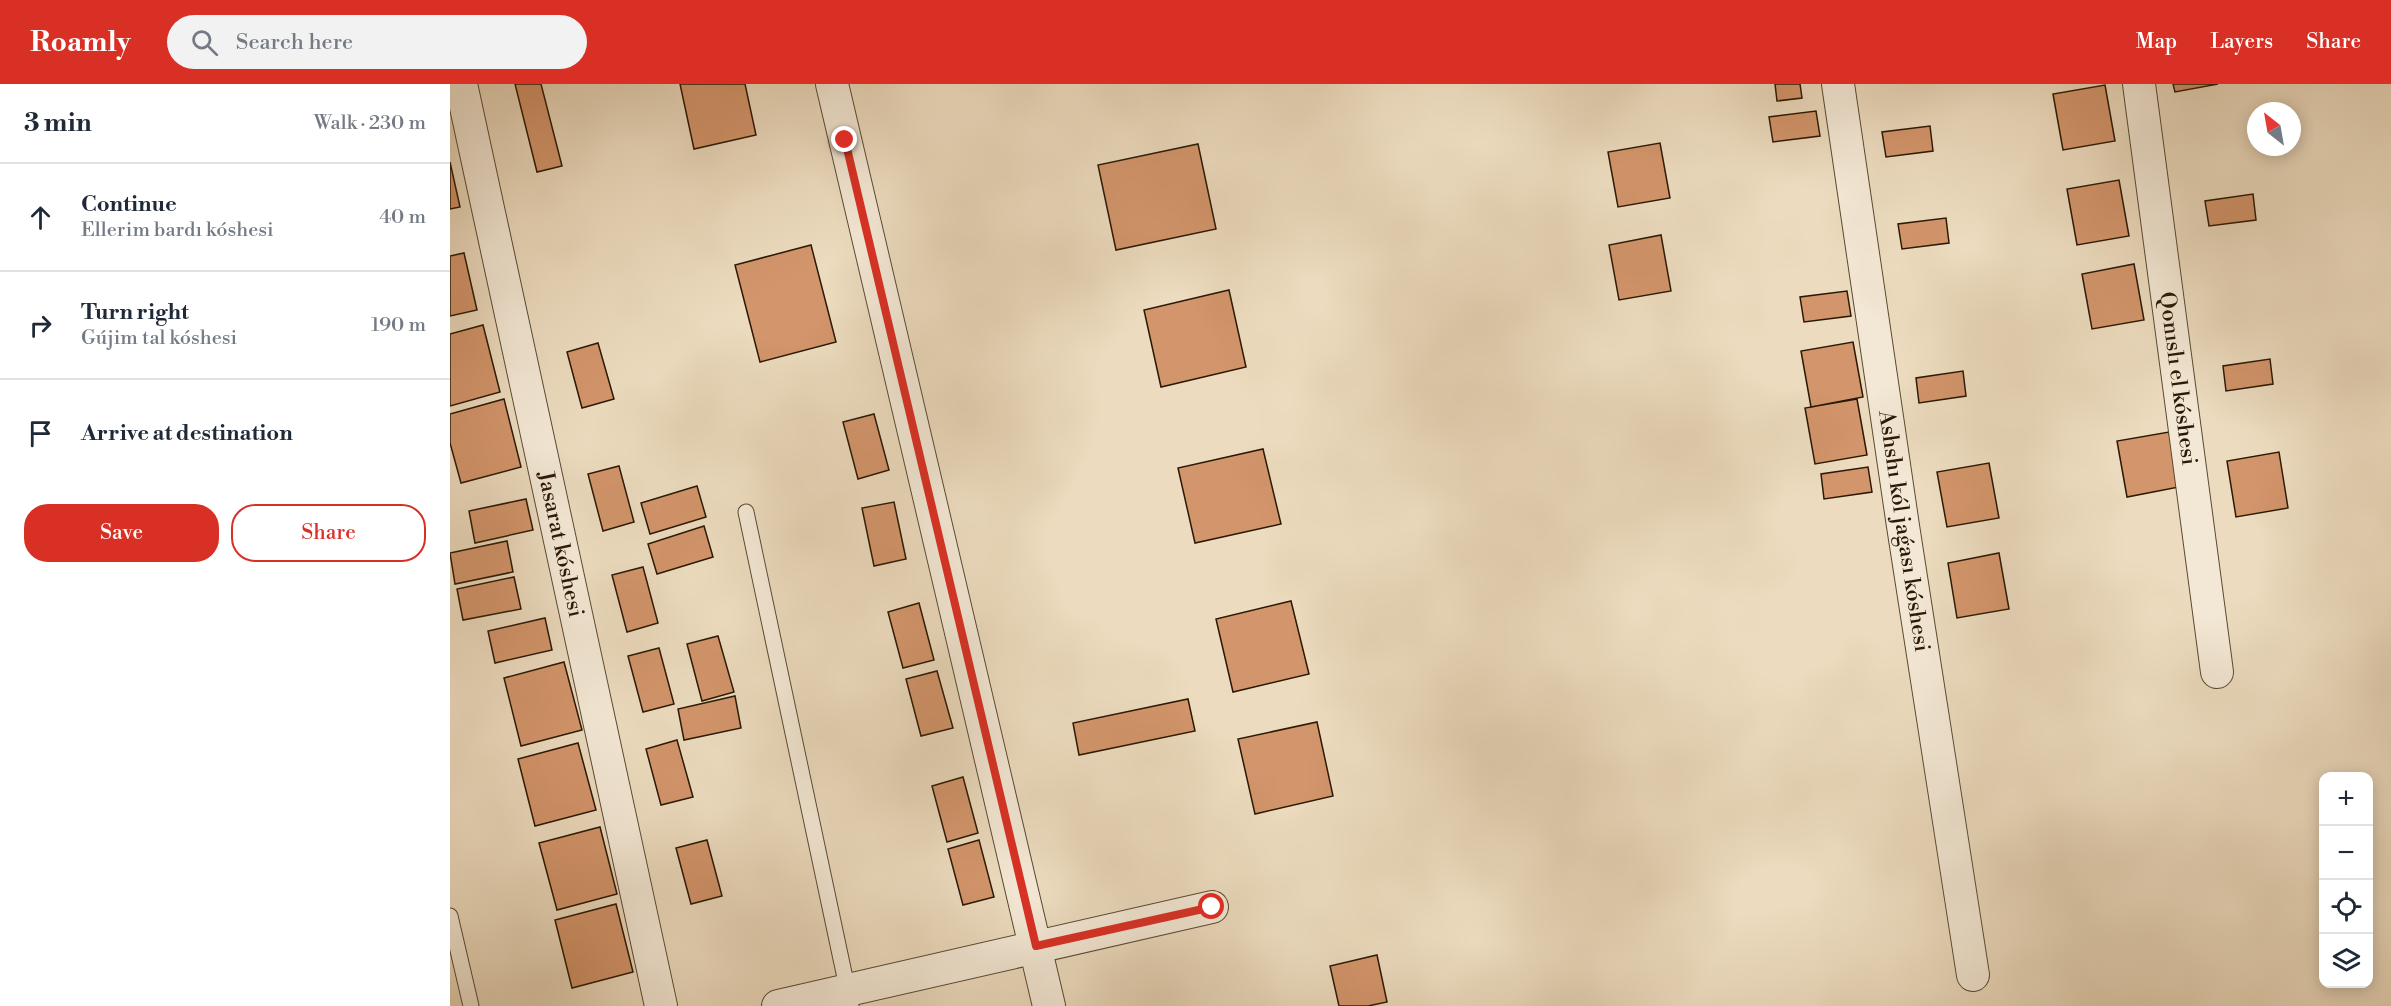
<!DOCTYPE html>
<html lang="en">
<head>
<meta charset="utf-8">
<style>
	:root { --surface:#fff; --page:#f2f2f3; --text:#1f2937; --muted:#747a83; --line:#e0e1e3; --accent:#d93025 }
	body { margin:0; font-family:"Libre Bodoni",serif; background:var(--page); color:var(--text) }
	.controls { position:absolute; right:18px; bottom:18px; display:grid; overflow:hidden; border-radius:12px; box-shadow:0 3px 15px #0003 }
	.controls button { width:54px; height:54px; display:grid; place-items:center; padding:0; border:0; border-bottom:2px solid var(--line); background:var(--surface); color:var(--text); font:30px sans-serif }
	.compass { position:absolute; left:1797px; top:18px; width:54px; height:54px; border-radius:50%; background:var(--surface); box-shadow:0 3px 15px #0003; rotate:329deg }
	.stop { position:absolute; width:18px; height:18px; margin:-14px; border:4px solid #d93025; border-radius:50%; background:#fff }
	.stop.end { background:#d93025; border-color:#fff; box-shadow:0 2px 6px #0008 }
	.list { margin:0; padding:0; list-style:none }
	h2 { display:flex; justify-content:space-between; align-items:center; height:78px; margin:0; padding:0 24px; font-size:26px }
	h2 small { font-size:20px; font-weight:400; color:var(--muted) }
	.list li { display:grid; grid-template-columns:39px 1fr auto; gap:18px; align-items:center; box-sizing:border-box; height:108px; padding:0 24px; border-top:2px solid var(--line) }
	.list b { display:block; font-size:22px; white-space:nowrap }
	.list p { margin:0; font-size:20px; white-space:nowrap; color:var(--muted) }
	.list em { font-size:20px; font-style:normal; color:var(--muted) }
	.actions { display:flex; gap:12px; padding:18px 24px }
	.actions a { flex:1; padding:14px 0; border:2px solid var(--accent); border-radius:24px; text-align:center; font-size:21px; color:var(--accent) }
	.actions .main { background:var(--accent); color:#fff }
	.icon { flex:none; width:33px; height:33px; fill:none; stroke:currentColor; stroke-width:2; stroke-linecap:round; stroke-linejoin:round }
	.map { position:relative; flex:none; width:1941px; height:922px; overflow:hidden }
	header { display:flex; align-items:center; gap:36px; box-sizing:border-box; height:84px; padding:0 30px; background:var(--accent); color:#fff }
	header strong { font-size:28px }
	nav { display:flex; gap:33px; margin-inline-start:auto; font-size:21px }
	.search { width:420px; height:54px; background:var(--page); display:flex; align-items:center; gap:15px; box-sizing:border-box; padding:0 21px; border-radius:33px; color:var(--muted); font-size:22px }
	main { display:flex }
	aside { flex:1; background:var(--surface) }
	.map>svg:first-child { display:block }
	.building { fill:#d3956b; stroke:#2a1905; stroke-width:1.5 }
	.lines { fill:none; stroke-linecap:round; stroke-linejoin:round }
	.lane-casing { stroke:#5a4a33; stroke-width:17 }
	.street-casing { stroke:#5a4a33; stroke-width:34 }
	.lane { stroke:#f3e8d5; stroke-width:15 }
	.street { stroke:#f3e8d5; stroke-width:32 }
	.route { stroke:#d93025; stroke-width:8 }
	.labels { text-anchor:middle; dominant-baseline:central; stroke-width:4.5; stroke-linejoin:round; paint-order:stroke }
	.street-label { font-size:22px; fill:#2a1905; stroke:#f3e8d5 }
</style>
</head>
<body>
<header>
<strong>Roamly</strong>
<div class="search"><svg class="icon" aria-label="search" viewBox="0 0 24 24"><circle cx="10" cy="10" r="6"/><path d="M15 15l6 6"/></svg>Search here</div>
<nav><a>Map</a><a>Layers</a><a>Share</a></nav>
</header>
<main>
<aside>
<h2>3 min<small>Walk · 230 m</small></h2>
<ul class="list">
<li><svg class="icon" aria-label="ahead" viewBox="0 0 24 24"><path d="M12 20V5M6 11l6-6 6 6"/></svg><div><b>Continue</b><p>Ellerim bardı kóshesi</p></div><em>40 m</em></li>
<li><svg class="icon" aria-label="right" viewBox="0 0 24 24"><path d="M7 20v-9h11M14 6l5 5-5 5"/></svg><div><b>Turn right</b><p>Gújim tal kóshesi</p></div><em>190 m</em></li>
<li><svg class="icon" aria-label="arrive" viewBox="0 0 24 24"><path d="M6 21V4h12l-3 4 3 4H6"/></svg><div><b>Arrive at destination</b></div></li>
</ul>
<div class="actions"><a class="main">Save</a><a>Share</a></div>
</aside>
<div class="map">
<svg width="1941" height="922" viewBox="0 0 1941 922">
	<rect width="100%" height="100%" fill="#ecdbbe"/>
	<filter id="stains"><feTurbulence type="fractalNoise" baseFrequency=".00333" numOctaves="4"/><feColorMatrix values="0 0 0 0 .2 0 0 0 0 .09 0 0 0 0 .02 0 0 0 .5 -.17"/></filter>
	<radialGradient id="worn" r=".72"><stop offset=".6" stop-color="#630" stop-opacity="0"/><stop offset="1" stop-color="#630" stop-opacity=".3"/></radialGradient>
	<path class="building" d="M65,0H91L112,82L87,88Z
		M230,0H295L306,51L244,65Z
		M1325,0H1350L1352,14L1327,17Z
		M1723,0H1768L1725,8Z
		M1655,1L1665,57L1613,66L1603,10Z
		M1366,27L1370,52L1323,58L1319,33Z
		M1480,42L1483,67L1436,73L1432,48Z
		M1210,59L1220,114L1168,123L1158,68Z
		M748,60L766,145L666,166L648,81Z
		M0,78L10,123L0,125Z
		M1669,96L1679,152L1627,161L1617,105Z
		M1803,110L1806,136L1759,142L1755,117Z
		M1496,134L1499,159L1452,165L1448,140Z
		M1211,151L1221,207L1169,216L1159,161Z
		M361,161L386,258L310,278L285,181Z
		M14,169L27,226L0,232V172Z
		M1684,180L1694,236L1642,245L1632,190Z
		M779,206L796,283L711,303L694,226Z
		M1397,207L1401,232L1354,238L1350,213Z
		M33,241L50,308L0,322V250Z
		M1403,258L1413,313L1361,323L1351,267Z
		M148,259L164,315L132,324L117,268Z
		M1820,275L1823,300L1776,307L1773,282Z
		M1513,287L1516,312L1469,319L1466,294Z
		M54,315L71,383L11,399L0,359V330Z
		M1407,315L1417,371L1365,380L1355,324Z
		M424,330L439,386L408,395L393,338Z
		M1719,348L1729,403L1677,413L1667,357Z
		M813,365L831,440L745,459L728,384Z
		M1829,368L1838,424L1786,433L1777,377Z
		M1539,379L1549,434L1497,443L1487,388Z
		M169,382L184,438L153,447L138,390Z
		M1418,383L1422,408L1374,415L1371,390Z
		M247,402L256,433L200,450L191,419Z
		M76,415L83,446L25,459L19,427Z
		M444,418L456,475L424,482L412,424Z
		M254,442L263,473L207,490L198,460Z
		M57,457L63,488L5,500L0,469Z
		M1549,469L1559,525L1507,534L1498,479Z
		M193,483L208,539L177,548L162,491Z
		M64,493L71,525L13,536L7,505Z
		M841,517L859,590L783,608L766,535Z
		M469,519L484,576L453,584L438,528Z
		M95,534L102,566L45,579L38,547Z
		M268,552L284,608L252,617L237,560Z
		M209,564L224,620L193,628L178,572Z
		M114,578L132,646L71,662L54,594Z
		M487,587L503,644L471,652L456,595Z
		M285,612L291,644L234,656L228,625Z
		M738,615L745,647L629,671L623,639Z
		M867,638L883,712L805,730L788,655Z
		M227,656L243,713L211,721L196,665Z
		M128,659L146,726L85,742L68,675Z
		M513,693L528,749L497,758L482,702Z
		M150,743L167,810L107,826L89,759Z
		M257,756L272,812L241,820L226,764Z
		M529,756L544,813L513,821L498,765Z
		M166,820L183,888L122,904L105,836Z
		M927,871L937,918L918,922H889L880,882Z"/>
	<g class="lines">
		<defs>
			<path id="lane" d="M296,428L401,922
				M0,832L21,922"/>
			<g id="street">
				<path id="s1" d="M11,0L211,922"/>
				<path d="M382,0L599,922"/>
				<path id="s2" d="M1388,0L1453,442L1523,891"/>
				<path id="s3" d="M1689,0L1767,588"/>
				<path d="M328,922L762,823"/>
			</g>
		</defs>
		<use href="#lane" class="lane-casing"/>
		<use href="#street" class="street-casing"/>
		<use href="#lane" class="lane"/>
		<use href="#street" class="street"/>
	</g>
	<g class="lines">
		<path class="route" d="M395,56L586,862L762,823"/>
	</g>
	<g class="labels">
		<g class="street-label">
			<text stroke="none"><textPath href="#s3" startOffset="297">Qonıslı el kóshesi</textPath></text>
			<text stroke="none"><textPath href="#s2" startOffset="452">Ashshı kól jaǵası kóshesi</textPath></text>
			<text stroke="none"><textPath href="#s1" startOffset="471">Jasarat kóshesi</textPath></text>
		</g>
	</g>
	<rect width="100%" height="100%" filter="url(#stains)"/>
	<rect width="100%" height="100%" fill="url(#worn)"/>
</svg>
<div class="controls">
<button>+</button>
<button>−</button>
<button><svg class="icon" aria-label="locate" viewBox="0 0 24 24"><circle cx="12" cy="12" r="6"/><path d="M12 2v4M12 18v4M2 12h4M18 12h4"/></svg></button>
<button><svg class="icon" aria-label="layers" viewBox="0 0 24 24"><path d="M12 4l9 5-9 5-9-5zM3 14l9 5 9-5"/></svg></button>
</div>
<svg class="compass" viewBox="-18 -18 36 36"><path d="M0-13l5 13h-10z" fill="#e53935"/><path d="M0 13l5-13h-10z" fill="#747a83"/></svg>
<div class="stop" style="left:762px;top:823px"></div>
<div class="stop end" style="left:395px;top:56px"></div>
</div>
</main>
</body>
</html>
